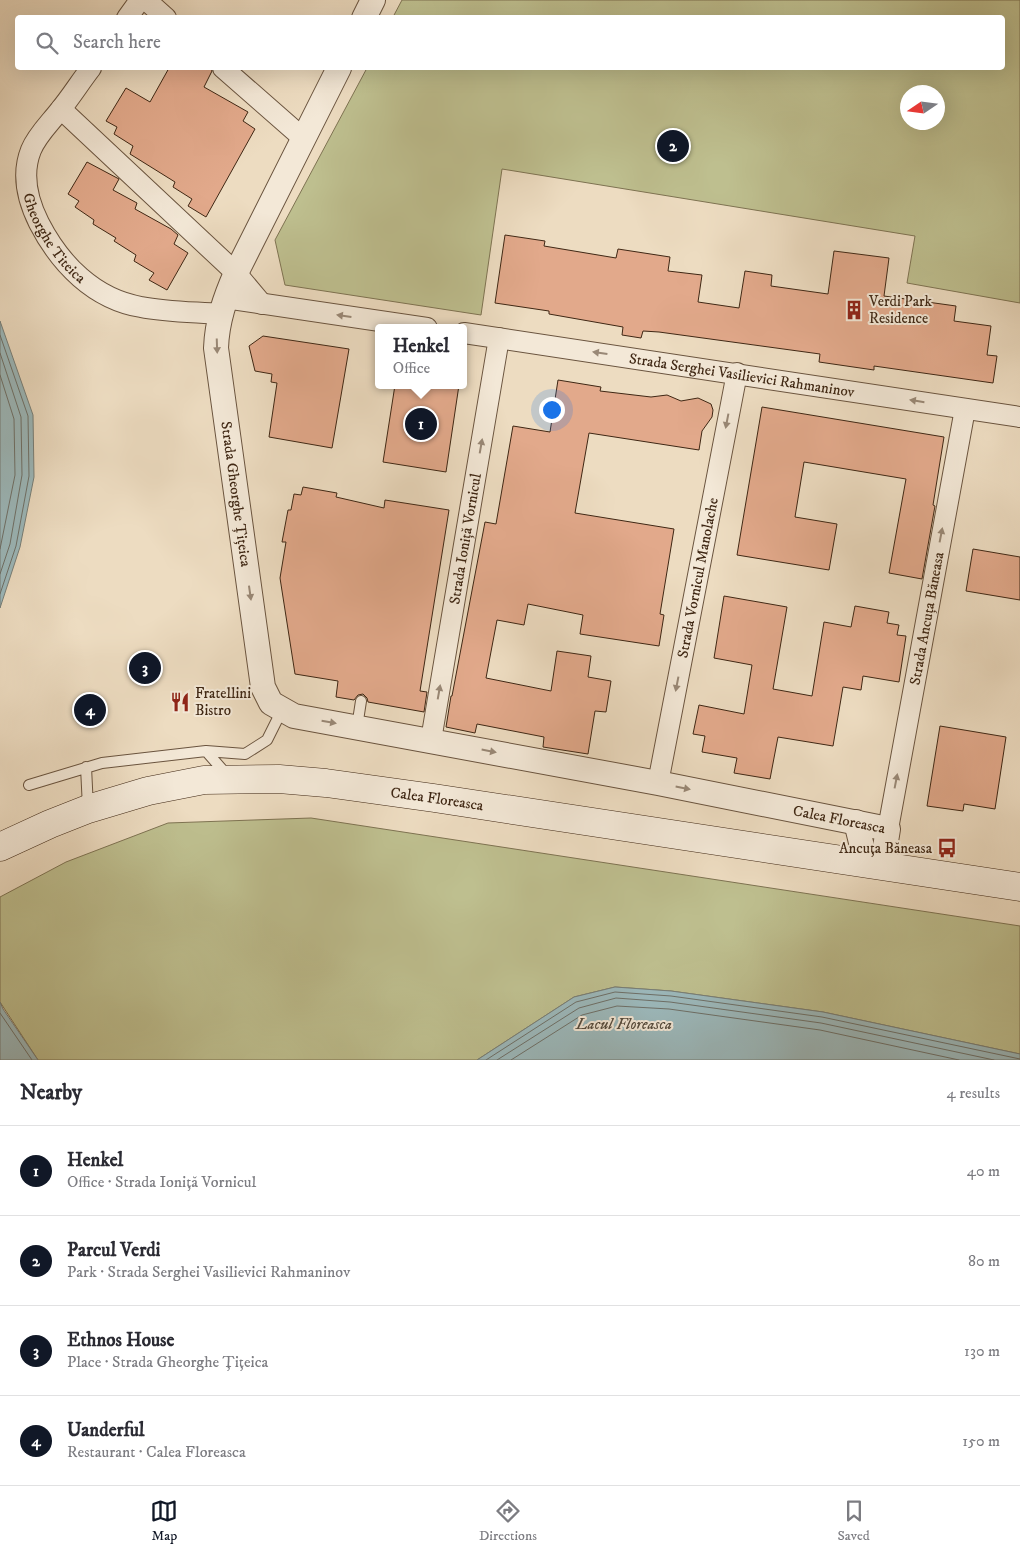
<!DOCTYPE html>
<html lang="en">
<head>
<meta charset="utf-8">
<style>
	:root { --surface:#fff; --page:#f7f7f7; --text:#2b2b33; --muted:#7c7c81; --line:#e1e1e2; --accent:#111827 }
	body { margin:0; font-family:"IM FELL DW Pica",serif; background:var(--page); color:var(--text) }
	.compass { position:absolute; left:900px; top:85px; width:45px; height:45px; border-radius:50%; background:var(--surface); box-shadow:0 5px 20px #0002; rotate:257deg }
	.you { position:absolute; left:551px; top:409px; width:18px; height:18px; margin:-12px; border:4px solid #fff; border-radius:50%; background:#1a73e8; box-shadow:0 0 0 8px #1a73e833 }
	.badge { display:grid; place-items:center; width:32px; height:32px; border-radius:50%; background:var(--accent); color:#fff; font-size:16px; font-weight:700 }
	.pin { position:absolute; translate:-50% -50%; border:2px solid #fff; box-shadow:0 1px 5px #0006 }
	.popup { position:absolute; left:375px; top:324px; width:92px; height:65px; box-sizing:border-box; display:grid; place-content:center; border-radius:5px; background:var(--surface); filter:drop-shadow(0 1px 4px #0005); font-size:16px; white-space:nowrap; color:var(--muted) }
	.popup b { font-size:19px; color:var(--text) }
	.popup::after { content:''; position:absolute; left:50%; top:100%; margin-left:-10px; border:10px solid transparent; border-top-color:var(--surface) }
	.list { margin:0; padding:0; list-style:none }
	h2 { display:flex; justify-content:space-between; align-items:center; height:65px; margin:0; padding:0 20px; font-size:21px }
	h2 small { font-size:16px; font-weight:400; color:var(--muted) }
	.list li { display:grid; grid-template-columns:32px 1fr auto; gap:15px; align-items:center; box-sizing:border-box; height:90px; padding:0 20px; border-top:1px solid var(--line) }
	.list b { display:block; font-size:19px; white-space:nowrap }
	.list p { margin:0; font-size:16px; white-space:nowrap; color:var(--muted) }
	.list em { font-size:16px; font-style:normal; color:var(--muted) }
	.icon { flex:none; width:28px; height:28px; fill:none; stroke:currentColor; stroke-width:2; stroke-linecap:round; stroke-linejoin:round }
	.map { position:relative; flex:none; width:1020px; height:1060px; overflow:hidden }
	.search { position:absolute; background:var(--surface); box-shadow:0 5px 20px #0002; left:15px; right:15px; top:15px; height:55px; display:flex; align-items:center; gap:12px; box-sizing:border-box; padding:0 18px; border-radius:5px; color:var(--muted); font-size:19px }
	.sheet { height:425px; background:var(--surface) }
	nav { display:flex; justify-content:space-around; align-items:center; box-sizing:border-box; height:70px; border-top:1px solid var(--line); background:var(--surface); font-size:14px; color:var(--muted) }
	nav a { display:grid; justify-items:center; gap:2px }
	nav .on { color:var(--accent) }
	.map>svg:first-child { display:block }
	.green { fill:#bebf8f; stroke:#7e7352; fill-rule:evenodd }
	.water { fill:#9cb9bc; stroke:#777f79 }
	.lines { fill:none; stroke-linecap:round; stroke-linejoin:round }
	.shore { stroke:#6e7068; stroke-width:1 }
	.building { fill:#e2a98b; stroke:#3f2714 }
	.service-casing { stroke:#6a543f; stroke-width:12 }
	.minor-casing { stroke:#6a543f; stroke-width:22 }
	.tertiary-casing { stroke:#6a543f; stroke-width:26 }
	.secondary-casing { stroke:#3f2714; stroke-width:29 }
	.service { stroke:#f3e8d7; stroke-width:10 }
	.minor { stroke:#f3e8d7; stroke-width:20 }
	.tertiary { stroke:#f3e8d7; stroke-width:24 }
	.secondary { stroke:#f3e8d7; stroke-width:28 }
	.oneway { fill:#998876 }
	.labels { text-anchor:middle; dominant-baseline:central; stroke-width:4; stroke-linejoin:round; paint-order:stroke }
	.street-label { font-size:15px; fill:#3f2714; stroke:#f3e8d7 }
	.poi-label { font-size:15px; fill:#3f2714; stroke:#f3e8d7; text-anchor:start }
	.water-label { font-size:16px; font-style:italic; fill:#564c3e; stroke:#f3e8d7 }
</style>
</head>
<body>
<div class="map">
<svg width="1020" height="1060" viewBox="0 0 1020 1060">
	<rect width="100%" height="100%" fill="#eddcc1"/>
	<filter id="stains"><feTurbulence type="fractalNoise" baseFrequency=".004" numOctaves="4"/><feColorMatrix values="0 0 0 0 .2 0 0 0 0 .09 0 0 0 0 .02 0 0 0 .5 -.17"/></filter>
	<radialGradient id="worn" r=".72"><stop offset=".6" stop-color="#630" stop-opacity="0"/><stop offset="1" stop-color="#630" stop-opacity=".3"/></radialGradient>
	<path class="green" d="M402,0H1020V303L907,283L915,236L502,169L481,315L285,285L275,240L367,68H1002V18L393,17ZM908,92H938V122H908Z
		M311,818L1020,926V1054L823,1012L671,991L615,987L574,997L477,1060H38L0,1002V897L66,862L168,823Z"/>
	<path class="water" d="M0,321L33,415L34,477L20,547L0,608Z
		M615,987L671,991L823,1012L1020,1054V1060H477L574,997Z
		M0,1002L3,1009L38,1060H0Z"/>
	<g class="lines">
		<path class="shore" d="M0,335L28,416L29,476L16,546L0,594
			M0,353L21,417L22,475L10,544L0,574
			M0,375L14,419L15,475L0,549
			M0,1013L32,1060
			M486,1060L576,1002L615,992L671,996L822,1017L1020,1059
			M497,1060L579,1008L616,998L670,1002L821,1023L994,1060
			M511,1060L582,1015L617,1006L669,1009L820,1030L959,1060"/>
	</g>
	<path class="building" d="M169,68H211L212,71L204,87L248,112L243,121L255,129L206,217L188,206L192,199L173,187L175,182L130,154L133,146L114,134L117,127L106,121L126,88L150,102Z
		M87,162L119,179L113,190L137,203L135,209L171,229L178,235L174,244L188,253L167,290L149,280L154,273L134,261L136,255L114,241L116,238L93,224L94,220L75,207L79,201L68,194Z
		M505,235L545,241L544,246L616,258L618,249L670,257L668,271L702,275L698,302L739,308L745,271L772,275L771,286L828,294L834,251L889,258L884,296L956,306L954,321L991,326L987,355L997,356L993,383L874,366V370L819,362L820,354L659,332L643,331L641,338L622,335L623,327L549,314V311L495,303Z
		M263,336L349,349L332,448L269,437L277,383L271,382L272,374L255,371L249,346Z
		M558,380L601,387L600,391L651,397L667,395L681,401L698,398L711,404L713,410L712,417L702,431L699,450L589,433L575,513L674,529L660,614L664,615L659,646L580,634L583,615L528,604L524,625L497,620L486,678L551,691L557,651L591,656L588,677L611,681L606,712L595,711L588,754L543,747L544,737L477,724L475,733L446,727L451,696H452L485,522L496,524L513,426L550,432Z
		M395,385H459L446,472L383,462Z
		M762,407L944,437L933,505L935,506L922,579L889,573L906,479L804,462L795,517L837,524L829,570L737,555Z
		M303,487L337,493L336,497L384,508L385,500L449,510L420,691L427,692L424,712L368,702L367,698L363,694L358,695L354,700L336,697L338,681L295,674L280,578L286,542H282L288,510H291L294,494L301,495Z
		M973,549L1020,557V600L966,591Z
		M724,596L787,607L773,689L812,696L824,622L851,627L855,606L889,612L887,623L899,625L897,635L906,636L899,682L863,676L861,690L843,687L833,746L778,737L770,779L734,773L737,758L702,752L705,736L693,734L699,705L744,714L752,665L714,658Z
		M940,726L1006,737L995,809L964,804L963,811L927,806Z"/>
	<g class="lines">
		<defs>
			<path id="service" d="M357,727L361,701
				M206,751L245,754L267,740L282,710
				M86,767L88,808
				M29,785L102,763L206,751L227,775"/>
			<g id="minor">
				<path d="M146,0L166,18"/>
				<path d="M127,18L140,0"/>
				<path id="s1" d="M91,68C80,82 71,97 60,110C50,123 37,135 31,150C21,175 28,201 39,223C60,264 94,299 141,307C166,312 194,312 220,314"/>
				<path d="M223,68L304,139"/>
				<path d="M61,109L236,273L262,304"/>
				<path d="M225,298L427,328"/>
				<path id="s2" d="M464,333L1020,417"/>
				<path id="s3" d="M431,740L499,338"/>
				<path id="s4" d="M658,783L737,373"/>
				<path id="s5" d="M888,829L965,409"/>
			</g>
			<g id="tertiary">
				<path d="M364,18L373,0"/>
				<path id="s6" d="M339,68L236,273C225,298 217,321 216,348L263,687L271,703L294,716L658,783L888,829L882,866"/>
				<path d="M856,822L866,863"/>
			</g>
			<g id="secondary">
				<path id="s7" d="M0,847L50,824L88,809L148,791L204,780L279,779L326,783L434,798L1020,887"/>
			</g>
		</defs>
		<use href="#service" class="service-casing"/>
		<use href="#minor" class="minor-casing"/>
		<use href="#tertiary" class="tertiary-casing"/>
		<use href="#secondary" class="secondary-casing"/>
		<use href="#service" class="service"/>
		<use href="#minor" class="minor"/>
		<use href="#tertiary" class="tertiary"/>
		<use href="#secondary" class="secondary"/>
	</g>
	<defs><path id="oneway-solid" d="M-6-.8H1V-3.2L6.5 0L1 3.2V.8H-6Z" transform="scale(1.25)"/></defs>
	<g class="oneway">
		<use href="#oneway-solid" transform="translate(344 316) rotate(-172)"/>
		<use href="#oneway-solid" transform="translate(217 346) rotate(88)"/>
		<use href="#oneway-solid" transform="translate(600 353) rotate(-172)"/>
		<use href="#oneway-solid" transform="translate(917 401) rotate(-171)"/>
		<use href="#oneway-solid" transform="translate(727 421) rotate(101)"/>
		<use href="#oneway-solid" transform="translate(481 446) rotate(-80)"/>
		<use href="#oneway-solid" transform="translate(941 535) rotate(-79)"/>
		<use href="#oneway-solid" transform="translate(250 593) rotate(82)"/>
		<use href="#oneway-solid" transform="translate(677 684) rotate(101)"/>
		<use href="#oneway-solid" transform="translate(439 692) rotate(-80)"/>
		<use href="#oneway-solid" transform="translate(329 722) rotate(10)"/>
		<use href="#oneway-solid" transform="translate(489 751) rotate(11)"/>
		<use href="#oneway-solid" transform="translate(896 781) rotate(-79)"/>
		<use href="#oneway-solid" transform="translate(683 788) rotate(11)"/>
	</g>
	<defs>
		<symbol id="building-bare" viewBox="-9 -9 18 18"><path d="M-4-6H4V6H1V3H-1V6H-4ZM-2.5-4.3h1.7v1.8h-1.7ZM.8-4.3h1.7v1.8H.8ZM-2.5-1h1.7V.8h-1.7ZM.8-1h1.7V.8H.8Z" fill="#8f2418" stroke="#f3e8d7" stroke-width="2.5" paint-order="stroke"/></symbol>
		<symbol id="restaurant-bare" viewBox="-9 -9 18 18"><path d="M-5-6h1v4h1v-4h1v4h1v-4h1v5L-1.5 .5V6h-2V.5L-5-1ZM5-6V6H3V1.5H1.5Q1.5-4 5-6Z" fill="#8f2418" stroke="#f3e8d7" stroke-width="2.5" paint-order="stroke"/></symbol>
		<symbol id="bus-bare" viewBox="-9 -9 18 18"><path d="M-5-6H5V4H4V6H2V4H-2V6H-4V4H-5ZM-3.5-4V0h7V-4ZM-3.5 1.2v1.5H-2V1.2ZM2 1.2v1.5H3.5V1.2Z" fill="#8f2418" stroke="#f3e8d7" stroke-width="2.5" paint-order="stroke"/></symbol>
	</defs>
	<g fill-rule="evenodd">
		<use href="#building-bare" x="840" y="296" width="28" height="28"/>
		<use href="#restaurant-bare" x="166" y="688" width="28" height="28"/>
		<use href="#bus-bare" x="933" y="834" width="28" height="28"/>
	</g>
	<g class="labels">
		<g class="street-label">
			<text stroke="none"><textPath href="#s1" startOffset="198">Gheorghe Titeica</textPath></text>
			<text stroke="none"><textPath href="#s2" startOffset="281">Strada Serghei Vasilievici Rahmaninov</textPath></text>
			<text stroke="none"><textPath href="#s6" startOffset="455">Strada Gheorghe Țițeica</textPath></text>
			<text stroke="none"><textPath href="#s3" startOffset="204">Strada Ioniță Vornicul</textPath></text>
			<text stroke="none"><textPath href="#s4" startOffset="209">Strada Vornicul Manolache</textPath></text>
			<text stroke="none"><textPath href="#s5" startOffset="214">Strada Ancuța Băneasa</textPath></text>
			<text stroke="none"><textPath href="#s7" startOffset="450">Calea Floreasca</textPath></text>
			<text stroke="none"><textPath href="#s6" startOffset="1249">Calea Floreasca</textPath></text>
		</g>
		<g class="poi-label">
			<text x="869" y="301">Verdi Park<tspan x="869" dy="17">Residence</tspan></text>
			<text x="195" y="693">Fratellini<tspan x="195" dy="17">Bistro</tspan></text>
			<text x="932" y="848" text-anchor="end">Ancuța Băneasa</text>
		</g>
		<g class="water-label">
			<text x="624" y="1024">Lacul Floreasca</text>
		</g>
	</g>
	<rect width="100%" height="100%" filter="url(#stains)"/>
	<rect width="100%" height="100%" fill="url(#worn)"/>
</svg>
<svg class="compass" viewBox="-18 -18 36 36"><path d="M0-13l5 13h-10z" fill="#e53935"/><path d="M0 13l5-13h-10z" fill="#7c7c81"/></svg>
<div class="you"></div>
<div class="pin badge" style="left:421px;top:424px">1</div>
<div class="popup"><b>Henkel</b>Office</div>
<div class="pin badge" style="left:673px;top:146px">2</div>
<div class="pin badge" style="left:145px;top:668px">3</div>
<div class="pin badge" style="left:90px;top:710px">4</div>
<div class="search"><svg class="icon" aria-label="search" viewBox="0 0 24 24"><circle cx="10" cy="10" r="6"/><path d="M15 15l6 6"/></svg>Search here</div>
</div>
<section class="sheet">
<h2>Nearby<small>4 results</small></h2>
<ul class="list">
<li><span class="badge">1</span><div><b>Henkel</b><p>Office · Strada Ioniță Vornicul</p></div><em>40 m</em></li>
<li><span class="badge">2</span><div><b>Parcul Verdi</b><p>Park · Strada Serghei Vasilievici Rahmaninov</p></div><em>80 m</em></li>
<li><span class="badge">3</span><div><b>Ethnos House</b><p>Place · Strada Gheorghe Țițeica</p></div><em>130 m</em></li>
<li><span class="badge">4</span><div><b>Uanderful</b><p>Restaurant · Calea Floreasca</p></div><em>150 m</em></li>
</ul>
</section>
<nav>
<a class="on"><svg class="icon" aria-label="map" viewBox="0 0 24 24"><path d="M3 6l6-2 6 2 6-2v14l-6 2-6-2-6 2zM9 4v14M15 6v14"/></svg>Map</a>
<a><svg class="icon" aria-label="directions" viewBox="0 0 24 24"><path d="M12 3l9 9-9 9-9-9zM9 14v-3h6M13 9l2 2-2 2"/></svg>Directions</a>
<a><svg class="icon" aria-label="saved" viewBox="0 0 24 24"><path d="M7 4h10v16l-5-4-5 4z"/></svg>Saved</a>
</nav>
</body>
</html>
